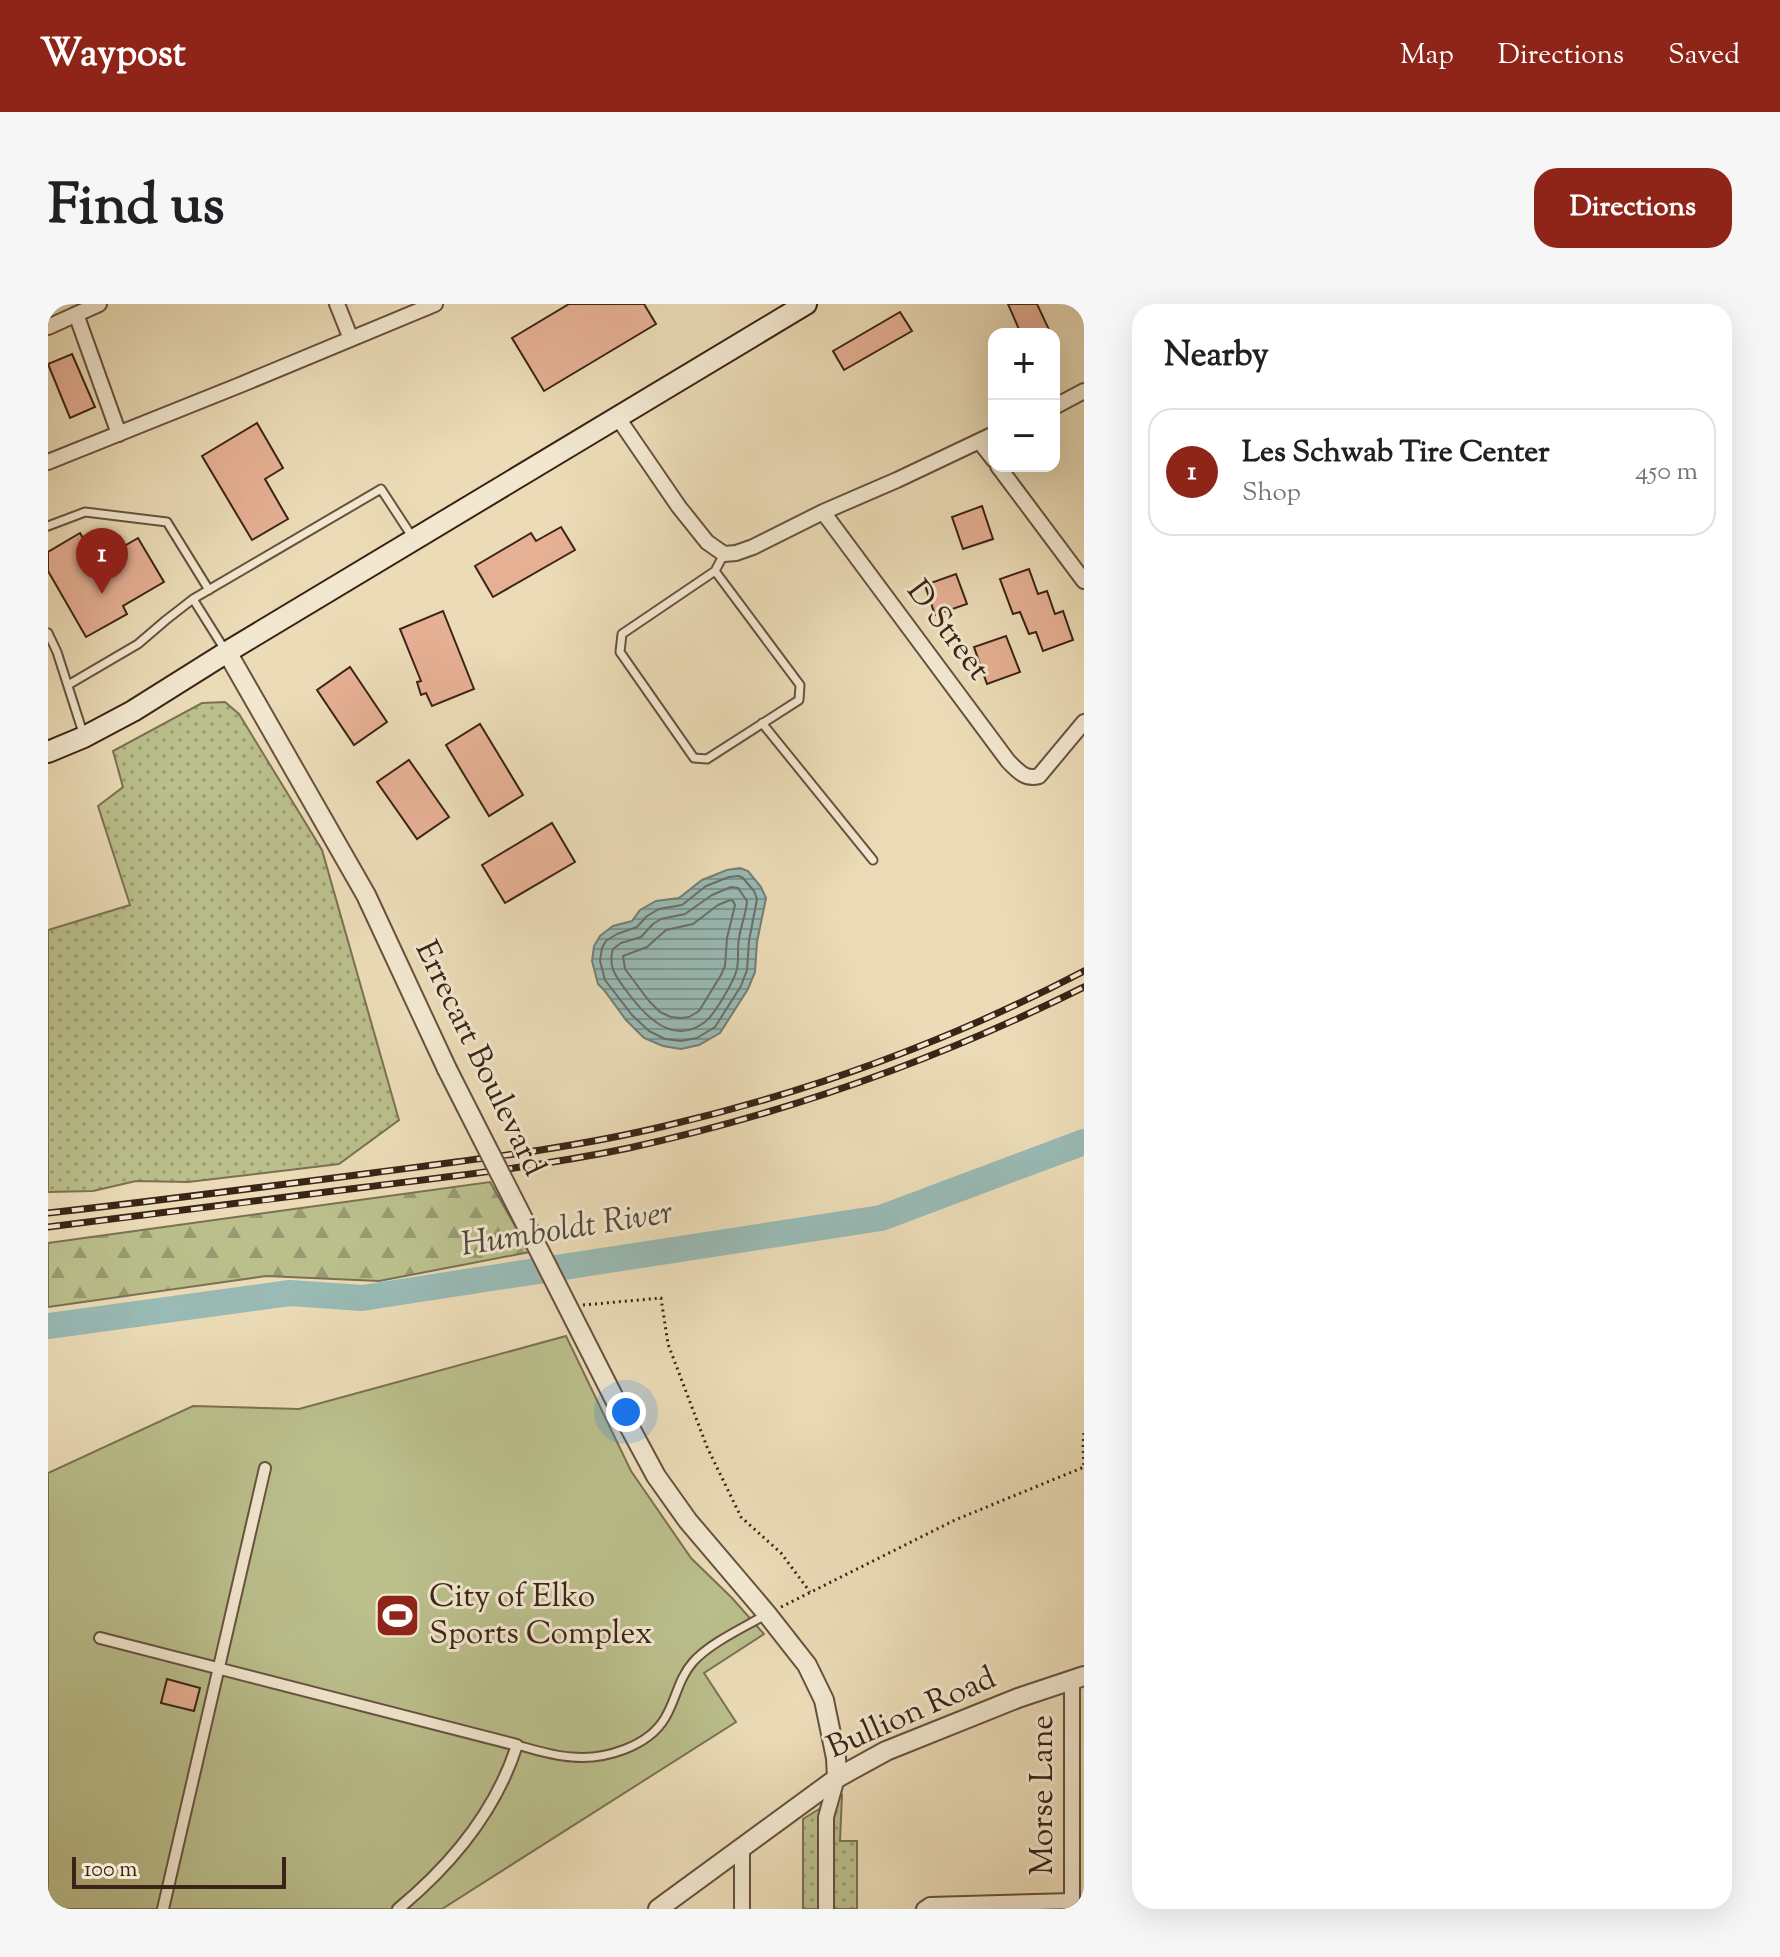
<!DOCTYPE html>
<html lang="en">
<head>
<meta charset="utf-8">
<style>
	:root { --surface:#fff; --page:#f6f6f6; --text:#202124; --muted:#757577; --line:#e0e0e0; --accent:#8f2418 }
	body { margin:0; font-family:"Sorts Mill Goudy",serif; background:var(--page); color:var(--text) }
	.controls { position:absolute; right:24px; top:24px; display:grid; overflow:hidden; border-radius:16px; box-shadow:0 8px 32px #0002 }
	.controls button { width:72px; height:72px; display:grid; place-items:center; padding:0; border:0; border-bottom:2px solid var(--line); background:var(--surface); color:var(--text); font:40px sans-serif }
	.scale { position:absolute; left:24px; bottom:20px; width:214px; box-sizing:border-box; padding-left:8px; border:4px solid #3c2317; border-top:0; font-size:22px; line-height:28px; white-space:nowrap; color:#3c2317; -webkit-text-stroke:6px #f2e8d0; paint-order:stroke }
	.you { position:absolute; left:578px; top:1108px; width:28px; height:28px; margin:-20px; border:6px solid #fff; border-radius:50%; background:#1a73e8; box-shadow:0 0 0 12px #1a73e833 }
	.badge { display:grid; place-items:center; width:52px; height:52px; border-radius:50%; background:var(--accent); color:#fff; font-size:26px; font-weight:700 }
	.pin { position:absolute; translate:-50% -66px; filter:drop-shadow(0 2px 4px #0008) }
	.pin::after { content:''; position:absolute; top:42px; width:28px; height:24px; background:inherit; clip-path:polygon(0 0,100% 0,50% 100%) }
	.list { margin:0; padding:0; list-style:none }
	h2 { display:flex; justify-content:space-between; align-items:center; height:104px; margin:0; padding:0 32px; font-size:34px }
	h2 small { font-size:26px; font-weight:400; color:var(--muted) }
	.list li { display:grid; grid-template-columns:52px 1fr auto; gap:24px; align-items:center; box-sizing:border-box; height:128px; margin:0 16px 16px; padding:0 16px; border:2px solid var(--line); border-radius:24px }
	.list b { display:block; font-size:30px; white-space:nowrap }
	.list p { margin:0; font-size:26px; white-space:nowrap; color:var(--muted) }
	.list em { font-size:26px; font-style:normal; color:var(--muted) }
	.map { position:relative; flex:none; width:1036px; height:1605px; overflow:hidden; border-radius:24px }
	header { display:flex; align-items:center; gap:48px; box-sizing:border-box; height:112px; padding:0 40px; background:var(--accent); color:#fff }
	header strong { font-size:38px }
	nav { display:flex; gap:44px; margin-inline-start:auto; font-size:28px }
	.intro { display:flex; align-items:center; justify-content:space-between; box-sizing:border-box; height:192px; padding:0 48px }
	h1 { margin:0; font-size:56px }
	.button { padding:20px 36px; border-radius:24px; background:var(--accent); color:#fff; font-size:28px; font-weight:700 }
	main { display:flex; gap:48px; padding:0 48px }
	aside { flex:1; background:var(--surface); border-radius:24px; box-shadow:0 8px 32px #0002 }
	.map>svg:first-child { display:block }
	.grass { fill:url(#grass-dots); stroke:#7b7152; stroke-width:2 }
	.forest { fill:url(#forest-firs); stroke:#7b7152; stroke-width:2 }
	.pitch { fill:#babf8c; stroke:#7b7152; stroke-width:2 }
	.water { fill:url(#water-rules); stroke:#747e76; stroke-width:2 }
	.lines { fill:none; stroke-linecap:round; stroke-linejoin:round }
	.shore { stroke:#6a6e66; stroke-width:2 }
	.river { stroke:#99bab5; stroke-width:26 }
	.building { fill:#e6b094; stroke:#3c2317; stroke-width:2 }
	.service-casing { stroke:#68513f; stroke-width:11 }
	.pedestrian-casing { stroke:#68513f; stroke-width:14 }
	.minor-casing { stroke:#68513f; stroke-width:18 }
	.tertiary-casing { stroke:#68513f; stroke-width:22 }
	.secondary-casing { stroke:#3c2317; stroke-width:24 }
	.path { stroke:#3c2317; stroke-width:3; stroke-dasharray:2 4; stroke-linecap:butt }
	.service { stroke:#f2e8d0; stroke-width:7 }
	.pedestrian { stroke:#f2e8d0; stroke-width:10 }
	.minor { stroke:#f2e8d0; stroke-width:14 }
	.tertiary { stroke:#f2e8d0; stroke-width:18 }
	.secondary { stroke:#f2e8d0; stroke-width:20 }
	.rail-casing { stroke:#3c2317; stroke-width:7 }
	.rail { stroke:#f2e8d0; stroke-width:4; stroke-dasharray:12; stroke-linecap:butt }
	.tertiary-bridge-casing { stroke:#68513f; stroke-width:22; stroke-linecap:butt }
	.tertiary-bridge { stroke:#f2e8d0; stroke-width:18 }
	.labels { text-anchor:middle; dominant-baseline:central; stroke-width:6; stroke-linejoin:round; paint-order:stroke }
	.street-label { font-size:32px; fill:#3c2317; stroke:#f2e8d0 }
	.poi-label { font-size:32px; fill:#3c2317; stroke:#f2e8d0; text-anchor:start }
	.water-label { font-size:34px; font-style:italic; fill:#53493e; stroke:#f2e8d0 }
</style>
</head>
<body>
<header>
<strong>Waypost</strong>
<nav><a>Map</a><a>Directions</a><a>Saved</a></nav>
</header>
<div class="intro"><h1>Find us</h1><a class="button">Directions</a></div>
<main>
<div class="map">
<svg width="1036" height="1605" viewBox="0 0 1036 1605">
	<defs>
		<pattern id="grass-dots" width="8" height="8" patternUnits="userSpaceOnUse" patternTransform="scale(2)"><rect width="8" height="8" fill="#babf8c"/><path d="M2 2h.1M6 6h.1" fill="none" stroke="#989b71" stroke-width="1.8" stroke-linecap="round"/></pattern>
		<pattern id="forest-firs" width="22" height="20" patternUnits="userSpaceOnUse" patternTransform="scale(2)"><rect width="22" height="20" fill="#babf8c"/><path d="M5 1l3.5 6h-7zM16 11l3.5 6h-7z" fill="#989b71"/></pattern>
		<pattern id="water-rules" width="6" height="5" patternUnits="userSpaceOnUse" patternTransform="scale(2)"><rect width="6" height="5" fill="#99bab5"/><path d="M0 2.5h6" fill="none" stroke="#7e9792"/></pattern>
	</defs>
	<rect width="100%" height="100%" fill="#ebdcb7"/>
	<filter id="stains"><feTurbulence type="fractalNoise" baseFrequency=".0025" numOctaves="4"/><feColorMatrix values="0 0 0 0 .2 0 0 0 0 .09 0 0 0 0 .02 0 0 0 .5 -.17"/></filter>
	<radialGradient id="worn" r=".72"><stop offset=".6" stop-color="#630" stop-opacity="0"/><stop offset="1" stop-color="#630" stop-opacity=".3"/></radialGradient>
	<path class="grass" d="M177,398L191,410L274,546L351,816L291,860L140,878L88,877L45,887L0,888V626L82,601L50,502L75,483L65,447L154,399Z
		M794,1491L792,1537H809V1605H755V1515Z"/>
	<path class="forest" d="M442,878L482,948L331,977L218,972L0,1003V939Z"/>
	<path class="pitch" d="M518,1032L583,1167L643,1254L684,1294L716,1330L656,1369L688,1418L394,1605H0V1169L145,1102L251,1105Z"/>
	<path class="water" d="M692,564L700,567L713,583L718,594L709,638L707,668L700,685L672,729L651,741L633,745L615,742L596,734L578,716L556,686L550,680L544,657L546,642L552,632L565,622L584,617L592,606L608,597L631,594L654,576L679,566Z"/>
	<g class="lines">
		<path class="shore" d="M681,573L691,572L695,574L706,587L709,595L701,637L699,666L693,682L667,723L649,734L633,737L617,735L601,727L584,711L557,676L552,657L554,644L558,637L569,630L589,623L599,612L611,605L634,601L658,582Z
			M683,583L690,584L699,597C698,610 693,621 691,634C689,644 691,655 689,665C686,677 667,710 657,718C625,742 598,713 580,689C570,675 559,664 565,645L573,639L593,633L605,620L613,615L637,610L664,591Z
			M682,596L685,597L687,601L679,634L677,662L673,671L651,707L641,713L633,714L623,713L612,708L601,697L577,665L575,652L599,643L618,626L645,620L670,601Z"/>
		<path class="river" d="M0,1022L242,989L314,994L833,914L1036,838"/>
	</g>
	<path class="building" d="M521,0H596L608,20L496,87L464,34Z
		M960,0H989L1003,30H973Z
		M852,8L864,27L796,66L785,47Z
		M24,50L47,103L22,114L0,60Z
		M209,119L235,164L217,175L240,215L204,236L154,152Z
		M934,202L945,235L915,245L904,213Z
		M513,223L527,246L445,293L427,262L483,229L488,237Z
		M32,229L49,258L90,234L116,278L75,302L79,310L38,333L0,267V248Z
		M981,265L990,290L999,287L1007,310L1015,307L1025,336L995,347L988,328L981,330L972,308L965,310L952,275Z
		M908,270L919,300L887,311L877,281Z
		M395,307L426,385L384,402L378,389L373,391L369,378L373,377L352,325Z
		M958,332L972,368L939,380L926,343Z
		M302,363L339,418L306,441L269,386Z
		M432,420L475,491L441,512L398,441Z
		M361,456L401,513L369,535L329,478Z
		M504,519L527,558L457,599L434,561Z
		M119,1375L152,1384L146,1407L113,1399Z"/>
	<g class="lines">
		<defs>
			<path id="service" d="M0,222L37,208L119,218L161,286
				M667,267L752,381L751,396L659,455L646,454L572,348L574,330L667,267L676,250
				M145,295L177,346
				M0,329L9,348L36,432
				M20,381L90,340L118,316L145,295L333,185L365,234
				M714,419L825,556
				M469,1441C487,1446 505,1452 524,1453C556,1456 600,1443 617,1414C628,1396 630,1375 645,1358C662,1339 695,1324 717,1311"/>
			<path id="pedestrian" d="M52,1334L469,1441C448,1507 402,1562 350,1605
				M115,1605L217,1164"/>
			<path id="minor" d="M289,0L303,35
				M28,10L71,130
				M0,23L51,0
				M1006,103L1036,87
				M570,114L631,203L659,238L676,250L688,249L705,243L775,208L849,176L946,130
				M931,137L946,156
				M0,158L192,81L387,0
				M950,162L1036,277
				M775,208L960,457C970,467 977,476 991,472L1036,418
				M1024,1376V1605
				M694,1544V1605
				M778,1605V1513L789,1474
				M876,1605L882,1601L1024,1597"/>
			<path id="tertiary" d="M179,348L318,591L399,765
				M567,1096L608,1172L640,1217L719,1310L759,1361L776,1396L788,1454L789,1474
				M610,1605L789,1474L838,1447L970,1394L1036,1372"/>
			<path id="secondary" d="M0,448L36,433L85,407L179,348L758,0"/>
		</defs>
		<use href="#service" class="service-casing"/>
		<use href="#pedestrian" class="pedestrian-casing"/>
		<use href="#minor" class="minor-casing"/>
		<use href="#tertiary" class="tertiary-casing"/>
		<use href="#secondary" class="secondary-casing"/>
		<path class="path" d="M535,1001L613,994L620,1040L659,1143L693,1213L733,1249L762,1288
			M733,1303L907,1216L1036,1163L1035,1141L1036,1128"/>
		<use href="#service" class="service"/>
		<use href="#pedestrian" class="pedestrian"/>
		<use href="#minor" class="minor"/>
		<use href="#tertiary" class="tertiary"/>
		<use href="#secondary" class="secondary"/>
		<defs>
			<path id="rail" d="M0,909C108,897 216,883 324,869C422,856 521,845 617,822C762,788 904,736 1036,667
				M0,923C106,910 212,897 318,883C406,872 495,862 581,844C739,809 892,755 1036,683"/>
		</defs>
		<use href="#rail" class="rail-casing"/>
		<use href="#rail" class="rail"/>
		<defs>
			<path id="tertiary-bridge" d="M399,765L567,1096"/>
		</defs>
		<use href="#tertiary-bridge" class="tertiary-bridge-casing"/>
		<use href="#tertiary-bridge" class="tertiary-bridge"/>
	</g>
	<defs>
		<symbol id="stadium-square" viewBox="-11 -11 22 22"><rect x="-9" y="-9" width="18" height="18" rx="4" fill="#8f2418" stroke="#f2e8d0"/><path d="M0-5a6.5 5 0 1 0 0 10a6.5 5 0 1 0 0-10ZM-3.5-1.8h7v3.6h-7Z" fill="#fff"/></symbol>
	</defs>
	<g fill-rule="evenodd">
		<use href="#stadium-square" x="324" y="1286" width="51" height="51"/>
	</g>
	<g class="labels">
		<g class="street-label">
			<text transform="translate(899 327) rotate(53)">D Street</text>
			<text transform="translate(431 755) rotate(64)">Errecart Boulevard</text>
			<text transform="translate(864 1410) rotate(-24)">Bullion Road</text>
			<text transform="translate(996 1491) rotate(-90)">Morse Lane</text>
		</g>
		<g class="poi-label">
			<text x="381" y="1294">City of Elko<tspan x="381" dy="37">Sports Complex</tspan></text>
		</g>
		<g class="water-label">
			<text transform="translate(519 926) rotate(-9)">Humboldt River</text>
		</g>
	</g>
	<rect width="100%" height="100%" filter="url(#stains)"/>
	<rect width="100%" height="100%" fill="url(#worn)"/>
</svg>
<div class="controls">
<button>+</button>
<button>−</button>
</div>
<div class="scale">100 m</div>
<div class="you"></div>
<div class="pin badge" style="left:54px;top:290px">1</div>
</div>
<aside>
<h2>Nearby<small></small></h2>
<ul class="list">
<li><span class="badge">1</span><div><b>Les Schwab Tire Center</b><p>Shop</p></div><em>450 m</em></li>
</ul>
</aside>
</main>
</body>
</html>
